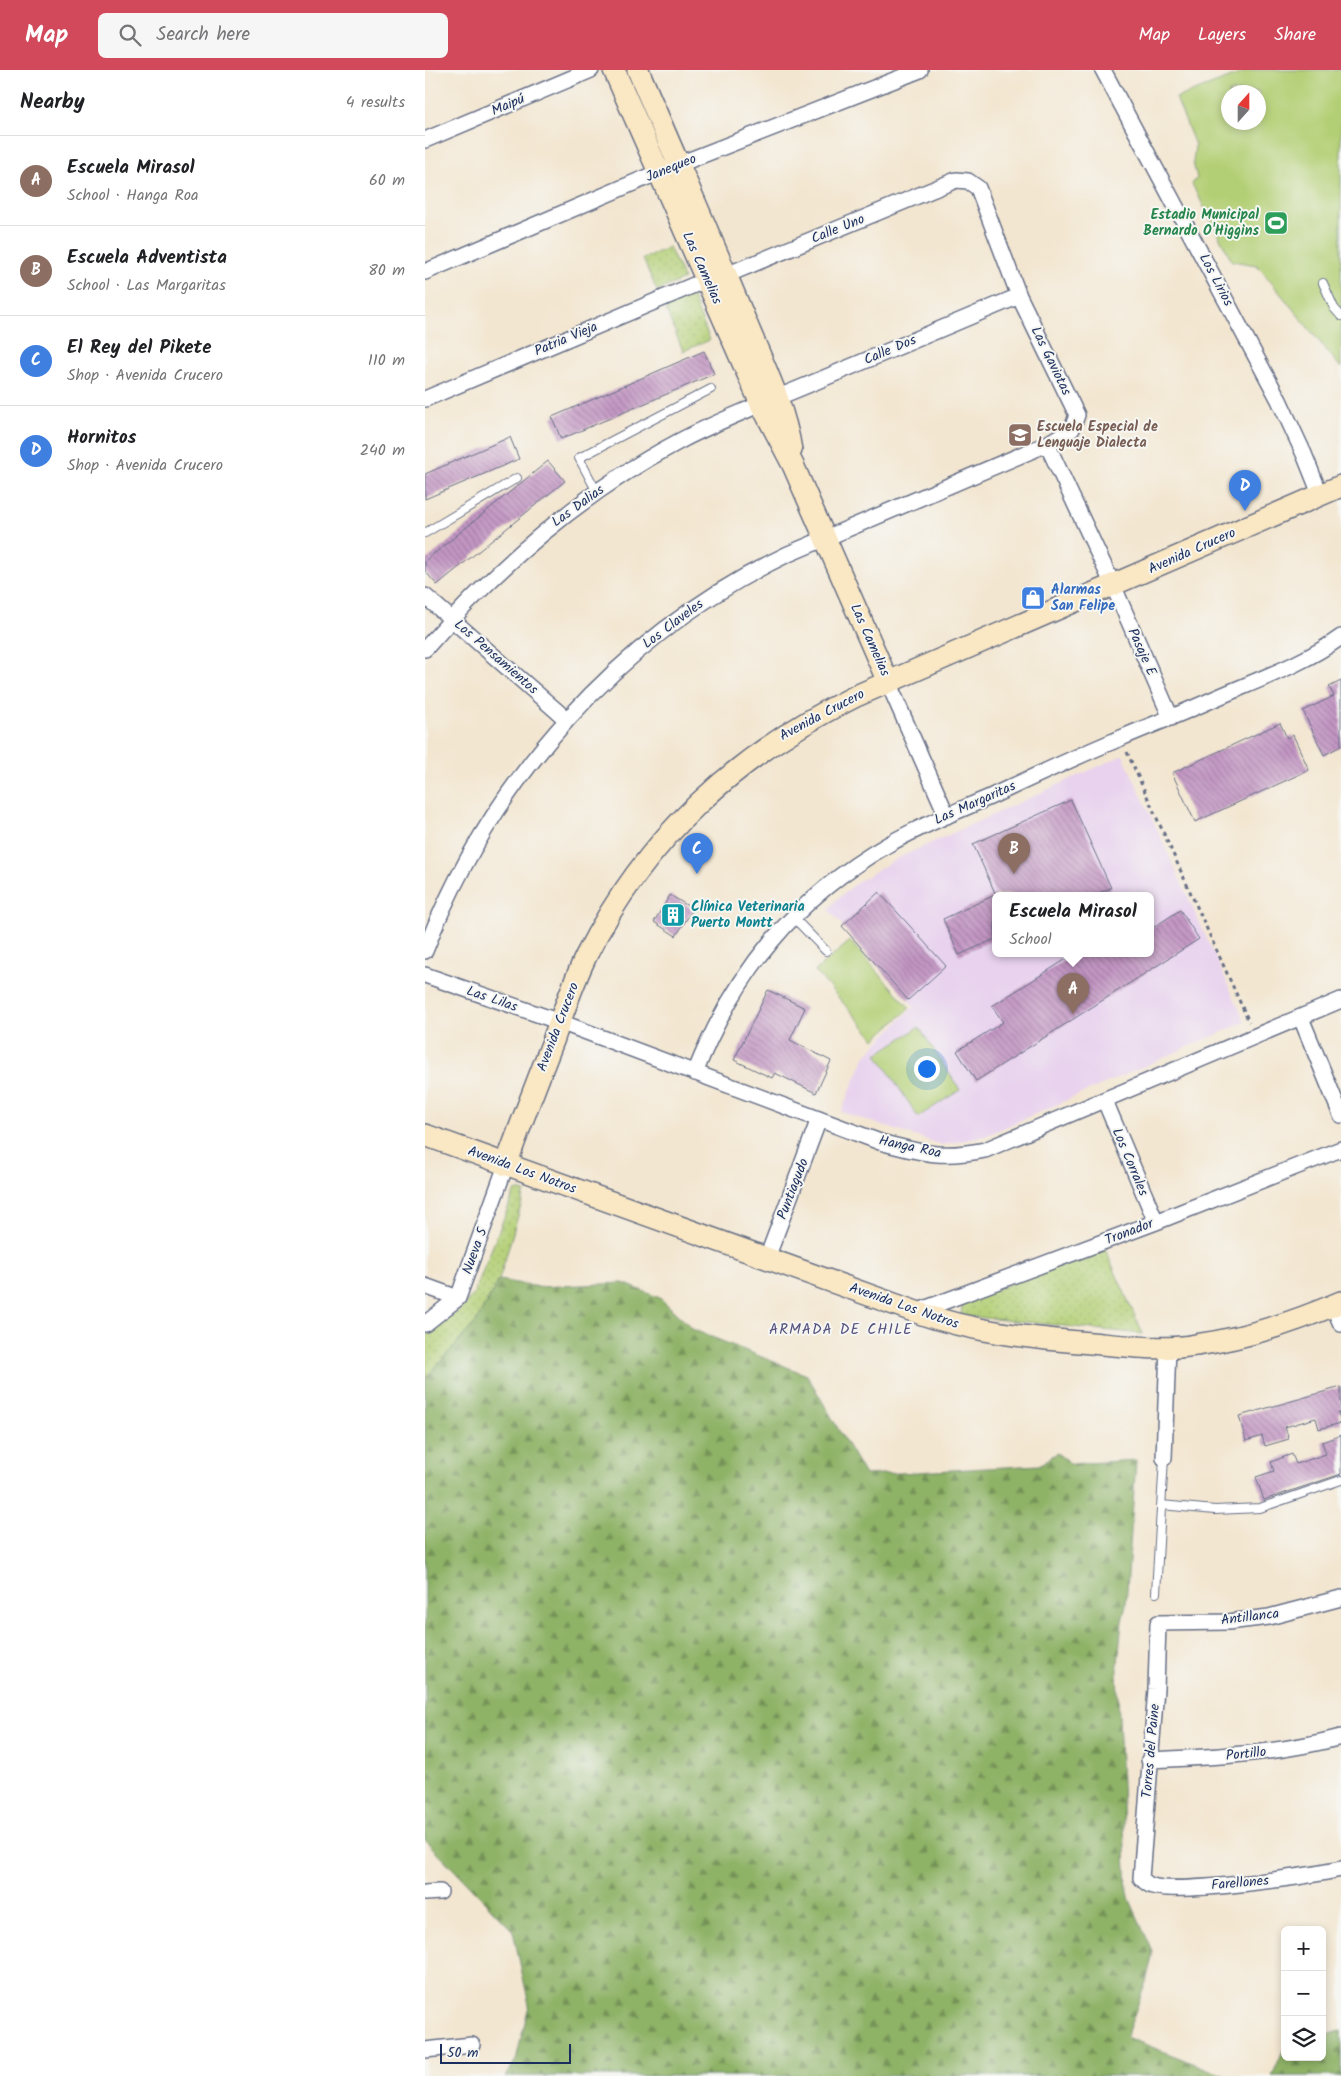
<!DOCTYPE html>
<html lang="en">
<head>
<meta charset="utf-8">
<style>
	:root { --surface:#fff; --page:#f6f6f6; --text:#202124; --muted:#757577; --line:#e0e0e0; --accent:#d1495b }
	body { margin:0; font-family:Kalam,sans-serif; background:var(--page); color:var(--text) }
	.controls { position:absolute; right:15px; bottom:15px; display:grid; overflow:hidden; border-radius:8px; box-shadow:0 2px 8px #0003 }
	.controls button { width:45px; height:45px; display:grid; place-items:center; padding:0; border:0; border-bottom:1px solid var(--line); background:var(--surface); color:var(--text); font:25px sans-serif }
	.compass { position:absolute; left:796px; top:15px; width:45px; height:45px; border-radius:50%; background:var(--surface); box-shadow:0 2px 8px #0003; rotate:21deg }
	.scale { position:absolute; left:15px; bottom:12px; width:131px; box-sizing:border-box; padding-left:5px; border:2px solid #1b2f5e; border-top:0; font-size:14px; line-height:18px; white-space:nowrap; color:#1b2f5e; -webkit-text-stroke:4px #f6f6f2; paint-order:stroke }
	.you { position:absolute; left:501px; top:998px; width:18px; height:18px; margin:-12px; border:4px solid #fff; border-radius:50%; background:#1a73e8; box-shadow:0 0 0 8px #1a73e833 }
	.badge { display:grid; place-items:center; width:32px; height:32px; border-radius:50%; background:var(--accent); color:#fff; font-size:16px; font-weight:700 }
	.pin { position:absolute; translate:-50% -41px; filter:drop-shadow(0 1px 2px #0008) }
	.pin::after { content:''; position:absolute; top:26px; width:18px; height:15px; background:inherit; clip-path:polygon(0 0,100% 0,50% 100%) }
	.popup { position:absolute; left:567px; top:822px; width:162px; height:65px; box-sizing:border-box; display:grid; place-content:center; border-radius:8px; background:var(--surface); filter:drop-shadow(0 1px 4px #0005); font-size:16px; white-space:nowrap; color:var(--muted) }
	.popup b { font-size:19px; color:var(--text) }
	.popup::after { content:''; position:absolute; left:50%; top:100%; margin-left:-10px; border:10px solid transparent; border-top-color:var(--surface) }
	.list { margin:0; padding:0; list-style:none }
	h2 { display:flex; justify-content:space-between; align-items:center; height:65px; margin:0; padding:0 20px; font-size:21px }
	h2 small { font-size:16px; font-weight:400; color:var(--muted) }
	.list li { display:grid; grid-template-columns:32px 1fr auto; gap:15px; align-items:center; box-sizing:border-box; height:90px; padding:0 20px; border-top:1px solid var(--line) }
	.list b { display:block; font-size:19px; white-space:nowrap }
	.list p { margin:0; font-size:16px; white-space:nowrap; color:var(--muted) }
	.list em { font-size:16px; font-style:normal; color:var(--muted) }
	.icon { flex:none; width:28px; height:28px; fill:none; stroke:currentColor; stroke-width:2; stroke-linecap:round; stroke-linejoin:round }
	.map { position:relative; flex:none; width:916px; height:2006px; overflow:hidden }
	header { display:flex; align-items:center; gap:30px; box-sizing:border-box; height:70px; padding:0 25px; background:var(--accent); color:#fff }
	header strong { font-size:24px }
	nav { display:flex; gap:28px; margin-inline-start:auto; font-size:18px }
	.search { width:350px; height:45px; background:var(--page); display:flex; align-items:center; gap:12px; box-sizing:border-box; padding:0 18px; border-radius:8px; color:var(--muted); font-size:19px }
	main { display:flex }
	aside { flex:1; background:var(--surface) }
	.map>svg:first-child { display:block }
	.built { fill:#e8d2ee; fill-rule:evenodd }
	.grass { fill:url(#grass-dots); stroke:#677f6a }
	.forest { fill:url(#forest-firs); stroke:#547062 }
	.pitch { fill:#b3cf75; stroke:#677f6a; fill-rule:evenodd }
	.building { fill:url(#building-back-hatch) }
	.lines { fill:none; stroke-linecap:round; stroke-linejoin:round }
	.lane-casing { stroke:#676f86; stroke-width:10 }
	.street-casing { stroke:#676f86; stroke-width:18 }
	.secondary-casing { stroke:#676f86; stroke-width:24 }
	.path { stroke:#676f86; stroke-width:3; stroke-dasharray:4 4; stroke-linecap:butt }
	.lane { stroke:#fff; stroke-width:8 }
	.street { stroke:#fff; stroke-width:15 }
	.secondary { stroke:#fae7c3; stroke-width:21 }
	.labels { text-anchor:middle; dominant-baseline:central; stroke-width:4; stroke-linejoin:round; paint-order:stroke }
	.street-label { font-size:14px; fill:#1b2f5e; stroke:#f6f6f2 }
	.leisure-label { font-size:14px; font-weight:bold; fill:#27864d; stroke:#f6f6f2; text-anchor:end }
	.education-label { font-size:14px; font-weight:bold; fill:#785e54; stroke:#f6f6f2; text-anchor:start }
	.shop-label { font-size:14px; font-weight:bold; fill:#366cbe; stroke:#f6f6f2; text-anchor:start }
	.culture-label { font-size:14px; font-weight:bold; fill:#0d838f; stroke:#f6f6f2; text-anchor:start }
	.neighbourhood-label { font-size:15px; letter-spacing:1px; fill:#565381; stroke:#f6f6f2 }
</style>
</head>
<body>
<header>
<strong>Map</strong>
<div class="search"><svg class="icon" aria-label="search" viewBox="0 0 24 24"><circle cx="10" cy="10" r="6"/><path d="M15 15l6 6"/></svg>Search here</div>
<nav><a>Map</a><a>Layers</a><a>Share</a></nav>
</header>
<main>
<aside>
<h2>Nearby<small>4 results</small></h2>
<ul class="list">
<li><span class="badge" style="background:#8d6e63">A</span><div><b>Escuela Mirasol</b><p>School · Hanga Roa</p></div><em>60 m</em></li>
<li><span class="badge" style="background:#8d6e63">B</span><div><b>Escuela Adventista</b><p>School · Las Margaritas</p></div><em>80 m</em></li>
<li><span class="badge" style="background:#3f7fe0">C</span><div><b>El Rey del Pikete</b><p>Shop · Avenida Crucero</p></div><em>110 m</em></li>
<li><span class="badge" style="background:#3f7fe0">D</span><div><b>Hornitos</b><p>Shop · Avenida Crucero</p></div><em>240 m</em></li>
</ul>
</aside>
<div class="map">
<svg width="916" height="2006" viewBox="0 0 916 2006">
	<defs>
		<pattern id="grass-dots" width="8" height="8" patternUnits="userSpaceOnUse" patternTransform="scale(1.25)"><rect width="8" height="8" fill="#b3cf75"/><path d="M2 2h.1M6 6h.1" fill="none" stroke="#99b268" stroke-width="1.8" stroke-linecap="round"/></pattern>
		<pattern id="forest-firs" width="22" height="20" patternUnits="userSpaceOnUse" patternTransform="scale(1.25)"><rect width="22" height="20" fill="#8eb266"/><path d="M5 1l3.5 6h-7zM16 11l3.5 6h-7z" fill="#739157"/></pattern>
		<pattern id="building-back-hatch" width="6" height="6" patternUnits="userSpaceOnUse" patternTransform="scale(1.25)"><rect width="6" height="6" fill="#c396c3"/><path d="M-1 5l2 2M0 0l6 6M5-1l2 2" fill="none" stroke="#9e7ba2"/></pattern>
	</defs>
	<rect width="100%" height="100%" fill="#f6f6f2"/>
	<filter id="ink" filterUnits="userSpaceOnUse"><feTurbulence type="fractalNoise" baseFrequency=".02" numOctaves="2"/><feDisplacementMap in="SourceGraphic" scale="10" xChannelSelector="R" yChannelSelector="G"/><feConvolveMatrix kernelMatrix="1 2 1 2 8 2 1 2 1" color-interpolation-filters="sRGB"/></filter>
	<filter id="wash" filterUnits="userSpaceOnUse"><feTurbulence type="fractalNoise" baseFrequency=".0096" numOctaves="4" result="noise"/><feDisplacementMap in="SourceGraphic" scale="20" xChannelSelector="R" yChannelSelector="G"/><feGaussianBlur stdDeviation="1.12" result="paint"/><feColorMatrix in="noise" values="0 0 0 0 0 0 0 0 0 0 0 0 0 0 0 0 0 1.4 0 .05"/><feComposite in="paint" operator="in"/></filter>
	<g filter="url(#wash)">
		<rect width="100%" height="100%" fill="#f3e6d0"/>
		<path class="built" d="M698,685L820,952L560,1066L517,1075L416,1042L440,986L489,936L404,840L411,830L434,811L471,789ZM570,825H726V883H570Z"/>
		<path class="grass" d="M244,177L259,209L232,221L218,189Z
			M266,224L285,270L258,281L239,235Z
			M90,1120L100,1122L74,1210L51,1252L0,1309V1267L38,1237L49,1223Z
			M680,1179L718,1264L540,1246L536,1243L538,1231Z"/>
		<path class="forest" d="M74,1210L114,1217L198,1213L235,1228L269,1260L382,1305L440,1405L614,1395L632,1383L646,1394L711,1390L701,1534L697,1551L692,1604L702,1823L728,1882L721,1912L701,1967L801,2006H81L91,1990L104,1935L88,1861L0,1770V1309L51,1252Z
			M916,1961V2006H847L860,1976V1987H897V1966Z"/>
		<path class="pitch" d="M825,0H916V298L832,195L807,191L767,114L772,108L768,93L770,75L751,28ZM804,22H834V52H804Z
			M425,871L485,938L450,969L390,901Z
			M494,957L535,1020L493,1047L452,984Z"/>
		<g id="blocks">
			<path class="building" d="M279,281L289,304L136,369L127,347Z
				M85,367L94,389L0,429V404Z
				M123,391L140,411L12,515L0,501V491Z
				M916,611V676L899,685L878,641L909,626L904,617Z
				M855,653L862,668L868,665L884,700L770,752L747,703Z
				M646,730L686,818L669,825H571L548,774Z
				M454,822L521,896L483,930L417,856Z
				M245,825L268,839L251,866L229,852Z
				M570,825V869L534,885L518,849Z
				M755,840L774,869L551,1011L532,981L578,952L567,936L651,883H726V859Z
				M343,920L380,938L365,970L406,991L391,1023L350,1003L347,1008L309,990Z
				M916,1317V1342H913L916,1353L894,1359L891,1348L860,1357L864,1369L840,1376L837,1366L821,1371L814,1346Z
				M916,1365V1404L839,1430L831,1407L849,1401L846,1392L867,1384L871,1394L901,1384L897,1372Z"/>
		</g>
	</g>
	<g filter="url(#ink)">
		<use href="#blocks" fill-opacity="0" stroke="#676f86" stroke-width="1"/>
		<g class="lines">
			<defs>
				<path id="lane" d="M898,213L909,238L916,246
					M172,422L154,388L286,319
					M0,463L92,408
					M368,847L401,881
					M736,1435L790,1440L835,1438L916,1410
					M731,1523L739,1388"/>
				<path id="street" d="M678,0L854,330L879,384L895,424
					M0,70L166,0
					M0,202L234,102L495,0
					M0,329L269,215L311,201L531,110L543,111L553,118L594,226L652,345L647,359L622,374L688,515L746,648
					M0,526L141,649
					M0,579C73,496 155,424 253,372C296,349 340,333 385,314C455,285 524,255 594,226
					M463,612L522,746
					M0,881C66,710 195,565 361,485L622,374
					M0,905L135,952L455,1072C497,1083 516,1089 560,1080L916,930
					M876,948L916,1045
					M270,1003C310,902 370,828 464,774C497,755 533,741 567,726C610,706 652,686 696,668C724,656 753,645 782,632C826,612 876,596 916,567
					M680,1031L731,1152
					M342,1188L394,1049
					M0,1216L33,1228
					M908,1235L916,1254
					M491,1242L731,1152L916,1079
					M0,1254L33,1228L81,1095
					M739,1388L743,1277
					M916,1528L844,1547L803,1552L733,1553L731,1619L716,1808C718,1810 722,1814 725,1815C747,1826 886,1806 916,1799
					M724,1690C789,1687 853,1684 916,1667
					M0,1823L15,1822
					M0,1980L47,1975"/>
				<path id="secondary" d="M189,0L336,334L368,395L463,612
					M213,0C249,85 287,169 322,255C339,296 359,336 366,380
					M0,1065L491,1242C548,1262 606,1268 666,1273C700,1276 737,1281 771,1275C821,1268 870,1252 916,1232
					M81,1095C96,1053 112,1012 128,971C138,942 148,913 161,886C221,767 312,684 431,626L916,416"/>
			</defs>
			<use href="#lane" class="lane-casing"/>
			<use href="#street" class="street-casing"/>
			<use href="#secondary" class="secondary-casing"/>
			<path class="path" d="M702,682L824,952"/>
			<use href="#lane" class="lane"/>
			<use href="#street" class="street"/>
			<use href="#secondary" class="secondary"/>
		</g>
	</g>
	<defs>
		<symbol id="stadium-square" viewBox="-11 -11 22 22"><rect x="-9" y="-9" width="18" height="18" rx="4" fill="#2e9e5b" stroke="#f6f6f2"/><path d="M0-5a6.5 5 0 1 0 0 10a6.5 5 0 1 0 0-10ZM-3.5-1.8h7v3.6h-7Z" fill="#fff"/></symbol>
		<symbol id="school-square" viewBox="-11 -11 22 22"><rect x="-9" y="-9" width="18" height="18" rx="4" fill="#8d6e63" stroke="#f6f6f2"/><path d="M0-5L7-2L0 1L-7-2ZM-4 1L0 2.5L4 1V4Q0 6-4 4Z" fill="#fff"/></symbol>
		<symbol id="shop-square" viewBox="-11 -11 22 22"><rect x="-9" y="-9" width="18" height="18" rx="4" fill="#3f7fe0" stroke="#f6f6f2"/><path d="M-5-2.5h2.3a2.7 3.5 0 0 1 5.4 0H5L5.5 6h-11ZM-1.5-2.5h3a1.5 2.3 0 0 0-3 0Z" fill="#fff"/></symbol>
		<symbol id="building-square" viewBox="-11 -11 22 22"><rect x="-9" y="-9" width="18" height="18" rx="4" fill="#0f9aa8" stroke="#f6f6f2"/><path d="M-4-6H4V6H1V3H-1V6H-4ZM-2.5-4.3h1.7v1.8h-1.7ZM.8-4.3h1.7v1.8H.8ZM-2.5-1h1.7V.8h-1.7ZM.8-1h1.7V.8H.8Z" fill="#fff"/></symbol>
	</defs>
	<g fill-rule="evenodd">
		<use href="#stadium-square" x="837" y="139" width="28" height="28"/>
		<use href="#school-square" x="581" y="351" width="28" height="28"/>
		<use href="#shop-square" x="594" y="514" width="28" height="28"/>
		<use href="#building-square" x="234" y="831" width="28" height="28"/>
	</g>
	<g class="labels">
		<g class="street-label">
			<text transform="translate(83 35) rotate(-23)">Maipú</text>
			<text transform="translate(246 98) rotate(-22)">Janequeo</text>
			<text transform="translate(413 159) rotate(-22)">Calle Uno</text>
			<text transform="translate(277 198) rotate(66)">Las Camelias</text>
			<text transform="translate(791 210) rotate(62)">Los Lirios</text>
			<text transform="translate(141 269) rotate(-23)">Patria Vieja</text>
			<text transform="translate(465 280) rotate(-23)">Calle Dos</text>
			<text transform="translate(626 291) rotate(64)">Las Gaviotas</text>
			<text transform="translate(153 436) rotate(-36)">Las Dalias</text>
			<text transform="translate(767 481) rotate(-24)">Avenida Crucero</text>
			<text transform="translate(248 554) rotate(-37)">Los Claveles</text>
			<text transform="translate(445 570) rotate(66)">Las Camelias</text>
			<text transform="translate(717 582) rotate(66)">Pasaje E</text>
			<text transform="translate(71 587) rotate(41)">Los Pensamientos</text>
			<text transform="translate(397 645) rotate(-28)">Avenida Crucero</text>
			<text transform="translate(550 733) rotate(-24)">Las Margaritas</text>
			<text transform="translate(67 929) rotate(19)">Las Lilas</text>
			<text transform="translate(133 957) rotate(-69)">Avenida Crucero</text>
			<text transform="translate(485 1077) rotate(12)">Hanga Roa</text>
			<text transform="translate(705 1092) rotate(67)">Los Corrales</text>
			<text transform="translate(97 1100) rotate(20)">Avenida Los Notros</text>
			<text transform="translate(368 1119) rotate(-69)">Puntiagudo</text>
			<text transform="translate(704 1162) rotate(-21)">Tronador</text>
			<text transform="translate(50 1181) rotate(-70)">Nueva 5</text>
			<text transform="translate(479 1236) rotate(19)">Avenida Los Notros</text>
			<text transform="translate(825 1547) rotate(-7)">Antillanca</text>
			<text transform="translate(726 1681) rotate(-85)">Torres del Paine</text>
			<text transform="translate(821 1684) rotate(-6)">Portillo</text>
			<text transform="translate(815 1813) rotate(-5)">Farellones</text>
		</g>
		<g class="leisure-label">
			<text x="834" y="145">Estadio Municipal<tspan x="834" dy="16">Bernardo O'Higgins</tspan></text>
		</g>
		<g class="education-label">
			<text x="612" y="357">Escuela Especial de<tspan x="612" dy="16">Lenguaje Dialecta</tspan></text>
		</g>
		<g class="shop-label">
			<text x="626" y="520">Alarmas<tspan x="626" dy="16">San Felipe</tspan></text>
		</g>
		<g class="culture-label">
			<text x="266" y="837">Clínica Veterinaria<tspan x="266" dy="16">Puerto Montt</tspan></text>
		</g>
		<g class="neighbourhood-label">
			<text x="416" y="1260">ARMADA DE CHILE</text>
		</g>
	</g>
</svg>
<div class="controls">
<button>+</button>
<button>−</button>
<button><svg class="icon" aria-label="layers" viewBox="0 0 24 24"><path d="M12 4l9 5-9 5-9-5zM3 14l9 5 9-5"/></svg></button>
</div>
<svg class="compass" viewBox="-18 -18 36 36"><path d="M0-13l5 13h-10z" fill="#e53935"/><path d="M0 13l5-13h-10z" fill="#757577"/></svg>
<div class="scale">50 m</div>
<div class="you"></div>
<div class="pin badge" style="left:648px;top:944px;background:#8d6e63">A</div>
<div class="popup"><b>Escuela Mirasol</b>School</div>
<div class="pin badge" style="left:589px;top:804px;background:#8d6e63">B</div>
<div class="pin badge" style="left:272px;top:804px;background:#3f7fe0">C</div>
<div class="pin badge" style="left:820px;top:441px;background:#3f7fe0">D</div>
</div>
</main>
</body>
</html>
